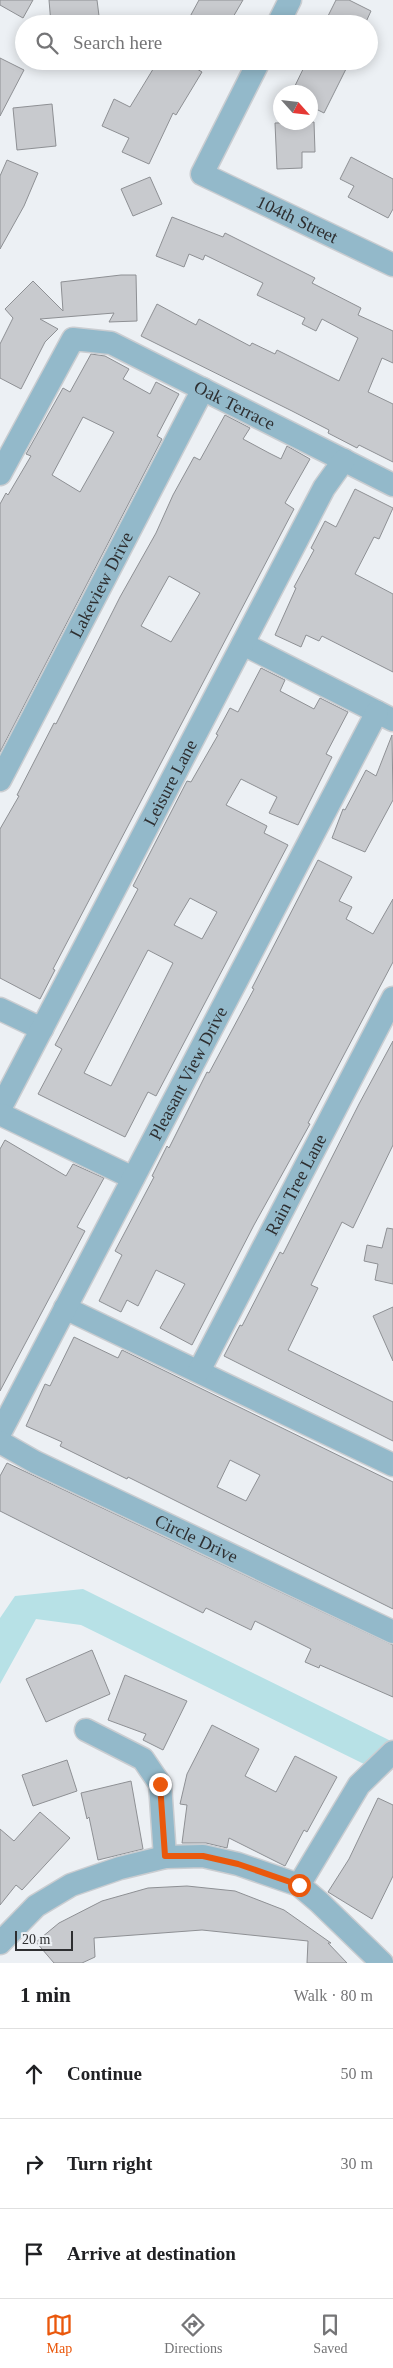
<!DOCTYPE html>
<html lang="en">
<head>
<meta charset="utf-8">
<style>
	:root { --surface:#fff; --page:#f6f6f6; --text:#202124; --muted:#757577; --line:#e0e0e0; --accent:#ea580c }
	body { margin:0; font-family:"Times New Roman",serif; background:var(--page); color:var(--text) }
	.compass { position:absolute; left:273px; top:85px; width:45px; height:45px; border-radius:50%; background:var(--surface); box-shadow:0 2px 12px #0003; rotate:117deg }
	.scale { position:absolute; left:15px; bottom:12px; width:58px; box-sizing:border-box; padding-left:5px; border:2px solid #2e2f31; border-top:0; font-size:14px; line-height:18px; white-space:nowrap; color:#2e2f31; -webkit-text-stroke:4px #ecf0f4; paint-order:stroke }
	.stop { position:absolute; width:15px; height:15px; margin:-11px; border:4px solid #ea580c; border-radius:50%; background:#fff }
	.stop.end { background:#ea580c; border-color:#fff; box-shadow:0 1px 5px #0008 }
	.list { margin:0; padding:0; list-style:none }
	h2 { display:flex; justify-content:space-between; align-items:center; height:65px; margin:0; padding:0 20px; font-size:21px }
	h2 small { font-size:16px; font-weight:400; color:var(--muted) }
	.list li { display:grid; grid-template-columns:32px 1fr auto; gap:15px; align-items:center; box-sizing:border-box; height:90px; padding:0 20px; border-top:1px solid var(--line) }
	.list b { display:block; font-size:19px; white-space:nowrap }
	.list em { font-size:16px; font-style:normal; color:var(--muted) }
	.icon { flex:none; width:28px; height:28px; fill:none; stroke:currentColor; stroke-width:2; stroke-linecap:round; stroke-linejoin:round }
	.map { position:relative; flex:none; width:393px; height:1963px; overflow:hidden }
	.search { position:absolute; background:var(--surface); box-shadow:0 2px 12px #0003; left:15px; right:15px; top:15px; height:55px; display:flex; align-items:center; gap:12px; box-sizing:border-box; padding:0 18px; border-radius:28px; color:var(--muted); font-size:19px }
	.sheet { height:335px; background:var(--surface) }
	nav { display:flex; justify-content:space-around; align-items:center; box-sizing:border-box; height:70px; border-top:1px solid var(--line); background:var(--surface); font-size:14px; color:var(--muted) }
	nav a { display:grid; justify-items:center; gap:2px }
	nav .on { color:var(--accent) }
	.map>svg:first-child { display:block }
	.water { fill:#b7e1e6 }
	.building { fill:#c8cace; stroke:#8e9094; fill-rule:evenodd }
	.lines { fill:none; stroke-linecap:round; stroke-linejoin:round }
	.minor-casing { stroke:#cacdd1; stroke-width:25 }
	.minor { stroke:#93b9ca; stroke-width:22 }
	.route { stroke:#ea580c; stroke-width:6 }
	.labels { text-anchor:middle; dominant-baseline:central; stroke-width:4; stroke-linejoin:round; paint-order:stroke }
	.street-label { font-size:18px; fill:#2e2f31; stroke:#ecf0f4 }
</style>
</head>
<body>
<div class="map">
<svg width="393" height="1963" viewBox="0 0 393 1963">
	<rect width="100%" height="100%" fill="#ecf0f4"/>
	<path class="water" d="M83,1589L393,1742L380,1749L364,1764L81,1625L36,1619L0,1684V1618L15,1596Z"/>
	<path class="building" d="M0,0H33L23,18L0,5Z
		M49,0H97L100,24H51Z
		M199,0H243L229,24H186Z
		M336,0H349L371,11L365,24H324Z
		M0,58L24,70L0,116Z
		M158,61H184L202,72L176,115L173,113L149,164L122,152L129,138L102,126L114,99L130,107Z
		M307,61H336L347,67L324,113L310,106V92H292Z
		M52,104L56,146L17,150L13,108Z
		M314,122L315,152H302V168L277,169L275,123Z
		M351,157L393,179V209L388,218L348,197L354,186L340,179Z
		M7,160L38,173L24,206L0,249V176Z
		M150,177L162,204L133,216L121,189Z
		M172,217L223,237L225,233L315,278L312,283L361,308L358,315L393,331V363L382,358L368,392L393,404V462L359,445L357,448L328,433L329,430L292,411L141,336L157,304L196,325L199,319L250,346L252,343L275,354L277,350L339,381L358,338L322,319L316,331L302,324L305,318L257,295L263,283L205,255L203,260L189,254L184,267L156,256Z
		M121,275H136L137,321L109,322L114,313L40,319L58,329L45,342L21,389L0,378V344L13,318L5,309L33,281L63,311L61,282Z
		M91,354L105,356L129,369L123,379L150,394L156,382L179,394L157,436L162,439L0,752V504L6,493L8,495L31,456L26,454L63,388L70,392ZM83,417L114,432L80,492L52,475Z
		M225,415L250,428L243,439L269,453L281,459L287,446L310,459L285,503L294,509L53,969L55,970L40,999L0,978V829L19,796L17,795L54,723L56,724L120,597L156,533L173,495L194,457L200,460ZM169,576L200,593L171,642L141,626Z
		M355,489L393,508L379,539L374,537L355,574L393,594V672L322,636L319,641L306,635L301,647L275,635L296,588L294,587L314,550L311,548L325,521L336,527Z
		M261,668L285,680L280,691L314,709L320,698L348,712L326,754L332,757L298,825L269,813L277,797L241,779L226,805L267,826L264,833L288,845L156,1096L148,1092L125,1137L38,1094L62,1049L55,1045L138,889L133,886L187,781L191,782L218,735L216,734L230,708L238,712ZM190,898L217,912L202,939L174,925ZM148,950L173,963L111,1086L84,1073Z
		M392,735L393,800L365,852L332,838L343,809L345,810L366,770L376,776Z
		M318,860L352,877L339,901L352,907L346,919L373,934L393,899V962L308,1123L310,1124L254,1225L192,1345L160,1328L185,1284L156,1270L138,1306L127,1300L121,1312L99,1301L122,1255L115,1251L154,1177L152,1176L167,1146L169,1148L207,1072L209,1073L254,989L252,988Z
		M393,1041V1145L353,1228L342,1222L311,1285L318,1288L288,1350L393,1402V1441L224,1356L240,1325L242,1326L280,1252L283,1254L359,1104Z
		M5,1140L66,1176L73,1164L104,1178L77,1227L85,1231L0,1391V1149Z
		M387,1228L393,1229V1284L375,1280L378,1264L364,1261L367,1245L382,1248Z
		M393,1307V1361L373,1316Z
		M74,1337L118,1358L122,1350L393,1482V1609L128,1477L127,1479L60,1446L62,1442L26,1426L45,1384L50,1386ZM230,1460L260,1475L246,1501L217,1487Z
		M7,1463L393,1645V1697L320,1665L319,1668L305,1662L311,1649L255,1621L251,1630L206,1608L203,1613L0,1511V1476Z
		M92,1650L110,1694L46,1722L26,1679Z
		M125,1675L187,1701L163,1750L143,1740L146,1734L108,1720Z
		M212,1725L259,1749L245,1776L276,1792L295,1756L337,1777L307,1832L304,1830L285,1866L229,1838L227,1848L206,1843H182L187,1805L180,1804L187,1774Z
		M67,1760L77,1791L33,1806L22,1775Z
		M131,1781L143,1849L98,1860L89,1817L87,1819L81,1793Z
		M378,1798L393,1805V1876L372,1919L328,1892L349,1859Z
		M40,1812L70,1838L22,1890L16,1885L0,1905V1829L14,1841Z
		M187,1886L235,1891L284,1910L331,1943H328L347,1963H307L308,1941L202,1930L94,1938L95,1957L82,1963H54L36,1942L59,1923L102,1901L148,1888Z"/>
	<g class="lines">
		<defs>
			<g id="minor">
				<path d="M278,24L290,0"/>
				<path id="s1" d="M259,61L202,174L393,265"/>
				<path id="s2" d="M0,474L73,339L111,343L393,485"/>
				<path d="M243,644L393,720"/>
				<path id="s3" d="M0,780L203,389"/>
				<path d="M0,1009L42,1029"/>
				<path id="s4" d="M0,1109L324,488L344,460"/>
				<path d="M0,1114L133,1178"/>
				<path d="M65,1308L393,1465"/>
				<path id="s5" d="M199,1371L393,998"/>
				<path id="s6" d="M0,1433L377,712"/>
				<path id="s7" d="M0,1442L35,1462L393,1632"/>
				<path d="M86,1730L143,1759L160,1784L165,1857"/>
				<path d="M299,1885L359,1785L393,1752"/>
				<path d="M0,1943L36,1906L71,1885L120,1868L165,1857L203,1856L238,1864L299,1885L319,1902L382,1963"/>
			</g>
		</defs>
		<use href="#minor" class="minor-casing"/>
		<use href="#minor" class="minor"/>
	</g>
	<g class="lines">
		<path class="route" d="M160,1784L165,1856H203L238,1864L299,1885"/>
	</g>
	<g class="labels">
		<g class="street-label">
			<text stroke="none"><textPath href="#s1" startOffset="232">104th Street</textPath></text>
			<text stroke="none"><textPath href="#s2" startOffset="330">Oak Terrace</textPath></text>
			<text stroke="none"><textPath href="#s3" startOffset="220">Lakeview Drive</textPath></text>
			<text stroke="none"><textPath href="#s4" startOffset="368">Leisure Lane</textPath></text>
			<text stroke="none"><textPath href="#s6" startOffset="406">Pleasant View Drive</textPath></text>
			<text stroke="none"><textPath href="#s5" startOffset="210">Rain Tree Lane</textPath></text>
			<text stroke="none"><textPath href="#s7" startOffset="219">Circle Drive</textPath></text>
		</g>
	</g>
</svg>
<svg class="compass" viewBox="-18 -18 36 36"><path d="M0-13l5 13h-10z" fill="#e53935"/><path d="M0 13l5-13h-10z" fill="#757577"/></svg>
<div class="scale">20 m</div>
<div class="stop" style="left:299px;top:1885px"></div>
<div class="stop end" style="left:160px;top:1784px"></div>
<div class="search"><svg class="icon" aria-label="search" viewBox="0 0 24 24"><circle cx="10" cy="10" r="6"/><path d="M15 15l6 6"/></svg>Search here</div>
</div>
<section class="sheet">
<h2>1 min<small>Walk · 80 m</small></h2>
<ul class="list">
<li><svg class="icon" aria-label="ahead" viewBox="0 0 24 24"><path d="M12 20V5M6 11l6-6 6 6"/></svg><div><b>Continue</b></div><em>50 m</em></li>
<li><svg class="icon" aria-label="right" viewBox="0 0 24 24"><path d="M7 20v-9h11M14 6l5 5-5 5"/></svg><div><b>Turn right</b></div><em>30 m</em></li>
<li><svg class="icon" aria-label="arrive" viewBox="0 0 24 24"><path d="M6 21V4h12l-3 4 3 4H6"/></svg><div><b>Arrive at destination</b></div></li>
</ul>
</section>
<nav>
<a class="on"><svg class="icon" aria-label="map" viewBox="0 0 24 24"><path d="M3 6l6-2 6 2 6-2v14l-6 2-6-2-6 2zM9 4v14M15 6v14"/></svg>Map</a>
<a><svg class="icon" aria-label="directions" viewBox="0 0 24 24"><path d="M12 3l9 9-9 9-9-9zM9 14v-3h6M13 9l2 2-2 2"/></svg>Directions</a>
<a><svg class="icon" aria-label="saved" viewBox="0 0 24 24"><path d="M7 4h10v16l-5-4-5 4z"/></svg>Saved</a>
</nav>
</body>
</html>
